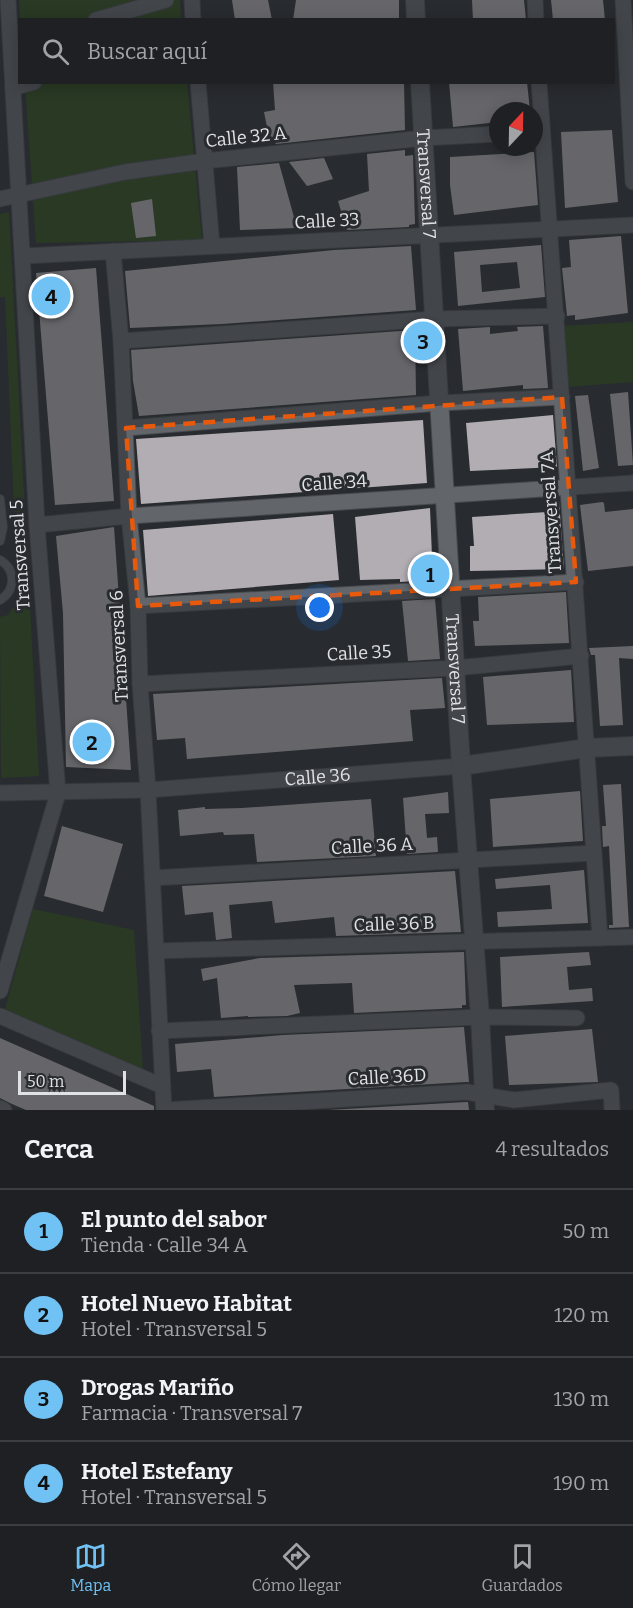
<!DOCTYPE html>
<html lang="es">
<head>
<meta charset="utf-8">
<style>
	:root { --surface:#1e2023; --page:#26282b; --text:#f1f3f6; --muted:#a1a3a6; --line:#3c3e41; --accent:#70c1f4 }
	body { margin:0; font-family:Bitter,serif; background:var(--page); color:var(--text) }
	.compass { position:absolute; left:489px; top:102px; width:54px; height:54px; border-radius:50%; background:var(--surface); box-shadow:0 3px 15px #0003; rotate:22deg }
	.scale { position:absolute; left:18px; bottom:15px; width:108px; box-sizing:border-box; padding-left:6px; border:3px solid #e0e2e5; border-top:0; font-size:16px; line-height:21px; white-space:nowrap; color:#e0e2e5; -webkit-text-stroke:4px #282b2f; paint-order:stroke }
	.you { position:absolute; left:320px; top:608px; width:21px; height:21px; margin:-15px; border:4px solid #fff; border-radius:50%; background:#1a73e8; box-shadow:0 0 0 9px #1a73e833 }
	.badge { display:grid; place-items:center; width:39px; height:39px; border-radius:50%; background:var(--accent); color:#111; font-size:20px; font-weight:700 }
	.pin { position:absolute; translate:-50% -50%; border:3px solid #fff; box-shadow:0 2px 6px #0006 }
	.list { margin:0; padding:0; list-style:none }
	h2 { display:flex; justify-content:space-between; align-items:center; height:78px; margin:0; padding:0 24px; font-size:26px }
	h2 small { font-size:20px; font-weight:400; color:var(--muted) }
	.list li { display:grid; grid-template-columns:39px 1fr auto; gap:18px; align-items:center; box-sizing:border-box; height:84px; padding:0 24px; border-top:2px solid var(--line) }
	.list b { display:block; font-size:22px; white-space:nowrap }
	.list p { margin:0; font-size:20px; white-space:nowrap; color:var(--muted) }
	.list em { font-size:20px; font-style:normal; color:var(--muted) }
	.icon { flex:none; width:33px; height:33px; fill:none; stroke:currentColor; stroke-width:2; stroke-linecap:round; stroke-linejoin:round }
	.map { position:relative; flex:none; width:633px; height:1110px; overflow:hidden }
	.search { position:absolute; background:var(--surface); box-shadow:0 3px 15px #0003; left:18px; right:18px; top:18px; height:66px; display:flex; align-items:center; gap:15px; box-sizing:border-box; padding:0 21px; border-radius:0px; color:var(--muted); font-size:22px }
	.sheet { height:414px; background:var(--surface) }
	nav { display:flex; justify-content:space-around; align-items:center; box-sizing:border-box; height:84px; border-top:2px solid var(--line); background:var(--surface); font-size:16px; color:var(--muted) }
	nav a { display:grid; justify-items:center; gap:3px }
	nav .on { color:var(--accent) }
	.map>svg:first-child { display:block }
	.green { fill:#2b4b15 }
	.building { fill:#b1adb2; fill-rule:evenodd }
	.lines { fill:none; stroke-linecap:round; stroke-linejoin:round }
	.lane-casing { stroke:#474a4d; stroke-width:10 }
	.street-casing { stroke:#474a4d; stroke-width:17 }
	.secondary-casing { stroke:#474a4d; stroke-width:20 }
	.lane { stroke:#62656a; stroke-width:8 }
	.street { stroke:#62656a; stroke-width:15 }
	.secondary { stroke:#62656a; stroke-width:18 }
	.marked { fill:none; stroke:#e8590c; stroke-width:4.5; stroke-dasharray:12 8; stroke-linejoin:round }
	.labels { text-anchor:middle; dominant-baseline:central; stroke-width:6; stroke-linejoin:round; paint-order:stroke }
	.street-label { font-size:18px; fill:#e0e2e5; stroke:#282b2f }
</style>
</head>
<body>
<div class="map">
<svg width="633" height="1110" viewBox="0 0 633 1110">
	<rect width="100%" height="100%" fill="#282b2f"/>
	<path class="green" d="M19,0H180L181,19H20Z
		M25,83H187L202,240L36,243Z
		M9,212L39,776L1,778L0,617L8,615L18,601L5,297H0V214Z
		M633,322V382L567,387L562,326Z
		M33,909L134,930L143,1072L5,1009Z"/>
	<path class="building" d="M232,0H268L272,20H235Z
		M296,0H399V20H293Z
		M472,0H524L526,20H473Z
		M551,0H603L605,20H553Z
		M273,82H404L405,130L276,144L268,132L264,112L275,110Z
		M449,82H527L530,111H498V122L453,127Z
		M612,130L618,202L565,208L561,132Z
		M405,150V156L413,155L415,224L409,225V227L347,230L338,201L369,191L367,154Z
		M534,152L538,205L454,215L450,185V157Z
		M324,158L333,179L307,186L289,162Z
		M279,163L297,228L240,230L237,167Z
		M152,199L156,236L136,238L131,203Z
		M621,236L628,313L575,320V315L567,316L562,268L571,267L569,240Z
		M541,245L545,297L458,306L454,252ZM517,262L520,288L482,292L480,265Z
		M411,246L416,310L222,324L130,328L125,271L334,250Z
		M96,268L114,501L55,505L36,273Z
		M543,326L548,388L523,389V385L463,391L458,329L490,327V334L518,331L517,327Z
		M415,330L416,395L139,416L133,381L131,350Z
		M628,392L633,465L618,466L610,394Z
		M588,395L599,468L583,471L575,396Z
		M553,415L557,467L470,471L466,423Z
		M423,420L427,483L141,504L136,439Z
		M559,501L564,569L470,571V546H474L472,517L547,512L546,502Z
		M602,502L604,503L605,512L633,509V566L588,571L580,505Z
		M430,508L433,580L400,582V579L360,580L355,517Z
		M333,514L339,580L148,596L143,530Z
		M114,527L131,770L66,767L63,613L56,536Z
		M566,592L569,643L475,646L473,621H479L478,597Z
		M435,599L440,659L408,661L402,601Z
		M633,646V659L619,658L623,725L600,726L595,655H591L589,648Z
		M571,670L574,722L487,725L483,677Z
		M442,678L445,708L410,710L413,741L187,759L185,738L157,740L153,694Z
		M621,784L629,927L609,928V925H613L609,846L603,847L602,826H606L603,785Z
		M580,791L583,841L493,847L490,799Z
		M448,792L449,813L425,814L427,838L437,837L438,852L407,854L403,798Z
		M371,799L376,856L257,862L254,834L224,835L223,832L180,836L178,810L205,807V809L242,808Z
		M62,826L123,844L103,912L44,896Z
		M584,870L588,923L498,927L497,912L552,909L550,885L496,889L495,879Z
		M455,871L461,932L336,936L334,917L275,923L272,901L229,905L232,938L216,940L213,912L185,915L182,886Z
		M464,952L466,1005H462V1008L354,1013L352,983L294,985L300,1013L287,1016L248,1017V1016L221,1018L217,978L203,981L201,969L260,958Z
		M589,952L591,965L567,967L569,990L592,988L593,1001L502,1007L500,957Z
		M464,1027L469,1082H466L214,1097L211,1069L177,1072L175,1044L283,1035Z
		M592,1029L598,1082L509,1085L505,1036Z
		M0,1038L154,1106V1110H26L12,1104L0,1098Z
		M466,1102H468L469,1110H328Z"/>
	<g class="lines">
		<defs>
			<path id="lane" d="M0,499L3,527L0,541
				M0,560C16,570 16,590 0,600"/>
			<g id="street">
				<path d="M192,0L193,20"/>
				<path d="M535,0L536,20"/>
				<path d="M623,0L633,182"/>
				<path d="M96,20L166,0"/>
				<path d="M198,82L212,246"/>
				<path d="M539,82L600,938"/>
				<path d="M13,88L34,82"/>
				<path d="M0,199L125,172L205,161L424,138L498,134"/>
				<path d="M113,251L121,341L129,516L138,606L140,684L148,790L164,1110"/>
				<path d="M24,256L633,225"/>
				<path d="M121,341L434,319L557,316"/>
				<path d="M126,428L439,403L562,397"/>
				<path d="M37,525L129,516L633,483"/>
				<path d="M138,606L576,582"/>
				<path d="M140,684L455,668L581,656"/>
				<path id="s1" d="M0,793L148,790L461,766"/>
				<path d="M152,878L594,853"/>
				<path d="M157,951L633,937"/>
				<path d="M0,991L58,793L37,525L8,0"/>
				<path d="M0,1016L162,1086"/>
				<path d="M159,1031L480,1017L577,1018"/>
				<path d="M0,1108L4,1110"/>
				<path d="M164,1110L467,1092L514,1100L611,1090L612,1110"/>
			</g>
			<g id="secondary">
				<path d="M415,0L416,20"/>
				<path id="s2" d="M420,82L461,766L480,1017L485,1110"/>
				<path d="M461,766L587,748L633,746"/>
			</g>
		</defs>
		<use href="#lane" class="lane-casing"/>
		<use href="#street" class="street-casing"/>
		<use href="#secondary" class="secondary-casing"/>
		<use href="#lane" class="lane"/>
		<use href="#street" class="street"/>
		<use href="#secondary" class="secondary"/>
	</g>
	<path d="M0 0H633V1110H0ZM562,397L576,582L138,606L126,428Z" fill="#282b2f" fill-opacity=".55" fill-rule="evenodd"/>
	<path class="marked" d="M562,397L576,582L138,606L126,428Z"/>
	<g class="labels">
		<g class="street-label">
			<text transform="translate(246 137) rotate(-6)">Calle 32 A</text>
			<text stroke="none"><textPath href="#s2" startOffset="102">Transversal 7</textPath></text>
			<text transform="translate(327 221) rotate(-3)">Calle 33</text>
			<text transform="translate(334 483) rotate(-4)">Calle 34</text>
			<text transform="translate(551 512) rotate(-94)">Transversal 7A</text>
			<text transform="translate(20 555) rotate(-94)">Transversal 5</text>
			<text transform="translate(119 646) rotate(-93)">Transversal 6</text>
			<text transform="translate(359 653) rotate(-3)">Calle 35</text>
			<text stroke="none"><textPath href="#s2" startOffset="588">Transversal 7</textPath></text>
			<text stroke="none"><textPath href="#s1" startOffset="318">Calle 36</textPath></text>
			<text transform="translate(372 846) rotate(-3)">Calle 36 A</text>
			<text transform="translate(394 924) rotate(-2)">Calle 36 B</text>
			<text transform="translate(387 1077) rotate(-3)">Calle 36D</text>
		</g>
	</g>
</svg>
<svg class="compass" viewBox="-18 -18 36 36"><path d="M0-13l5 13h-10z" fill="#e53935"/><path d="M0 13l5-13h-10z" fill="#a1a3a6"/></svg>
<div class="scale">50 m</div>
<div class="you"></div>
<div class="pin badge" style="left:430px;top:574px">1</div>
<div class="pin badge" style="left:92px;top:742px">2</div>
<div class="pin badge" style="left:423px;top:341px">3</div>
<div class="pin badge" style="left:51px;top:296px">4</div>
<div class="search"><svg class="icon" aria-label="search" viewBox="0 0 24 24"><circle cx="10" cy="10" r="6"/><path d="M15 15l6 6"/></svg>Buscar aquí</div>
</div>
<section class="sheet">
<h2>Cerca<small>4 resultados</small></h2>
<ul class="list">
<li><span class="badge">1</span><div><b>El punto del sabor</b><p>Tienda · Calle 34 A</p></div><em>50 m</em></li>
<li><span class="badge">2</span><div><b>Hotel Nuevo Habitat</b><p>Hotel · Transversal 5</p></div><em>120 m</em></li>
<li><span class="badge">3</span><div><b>Drogas Mariño</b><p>Farmacia · Transversal 7</p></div><em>130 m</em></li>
<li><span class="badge">4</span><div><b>Hotel Estefany</b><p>Hotel · Transversal 5</p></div><em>190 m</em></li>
</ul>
</section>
<nav>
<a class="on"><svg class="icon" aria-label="map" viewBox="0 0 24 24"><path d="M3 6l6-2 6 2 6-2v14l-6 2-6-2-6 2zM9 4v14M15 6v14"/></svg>Mapa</a>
<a><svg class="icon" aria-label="directions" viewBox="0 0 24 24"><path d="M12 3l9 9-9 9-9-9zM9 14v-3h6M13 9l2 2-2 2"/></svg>Cómo llegar</a>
<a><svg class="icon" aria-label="saved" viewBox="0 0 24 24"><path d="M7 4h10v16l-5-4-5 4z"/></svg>Guardados</a>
</nav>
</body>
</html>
